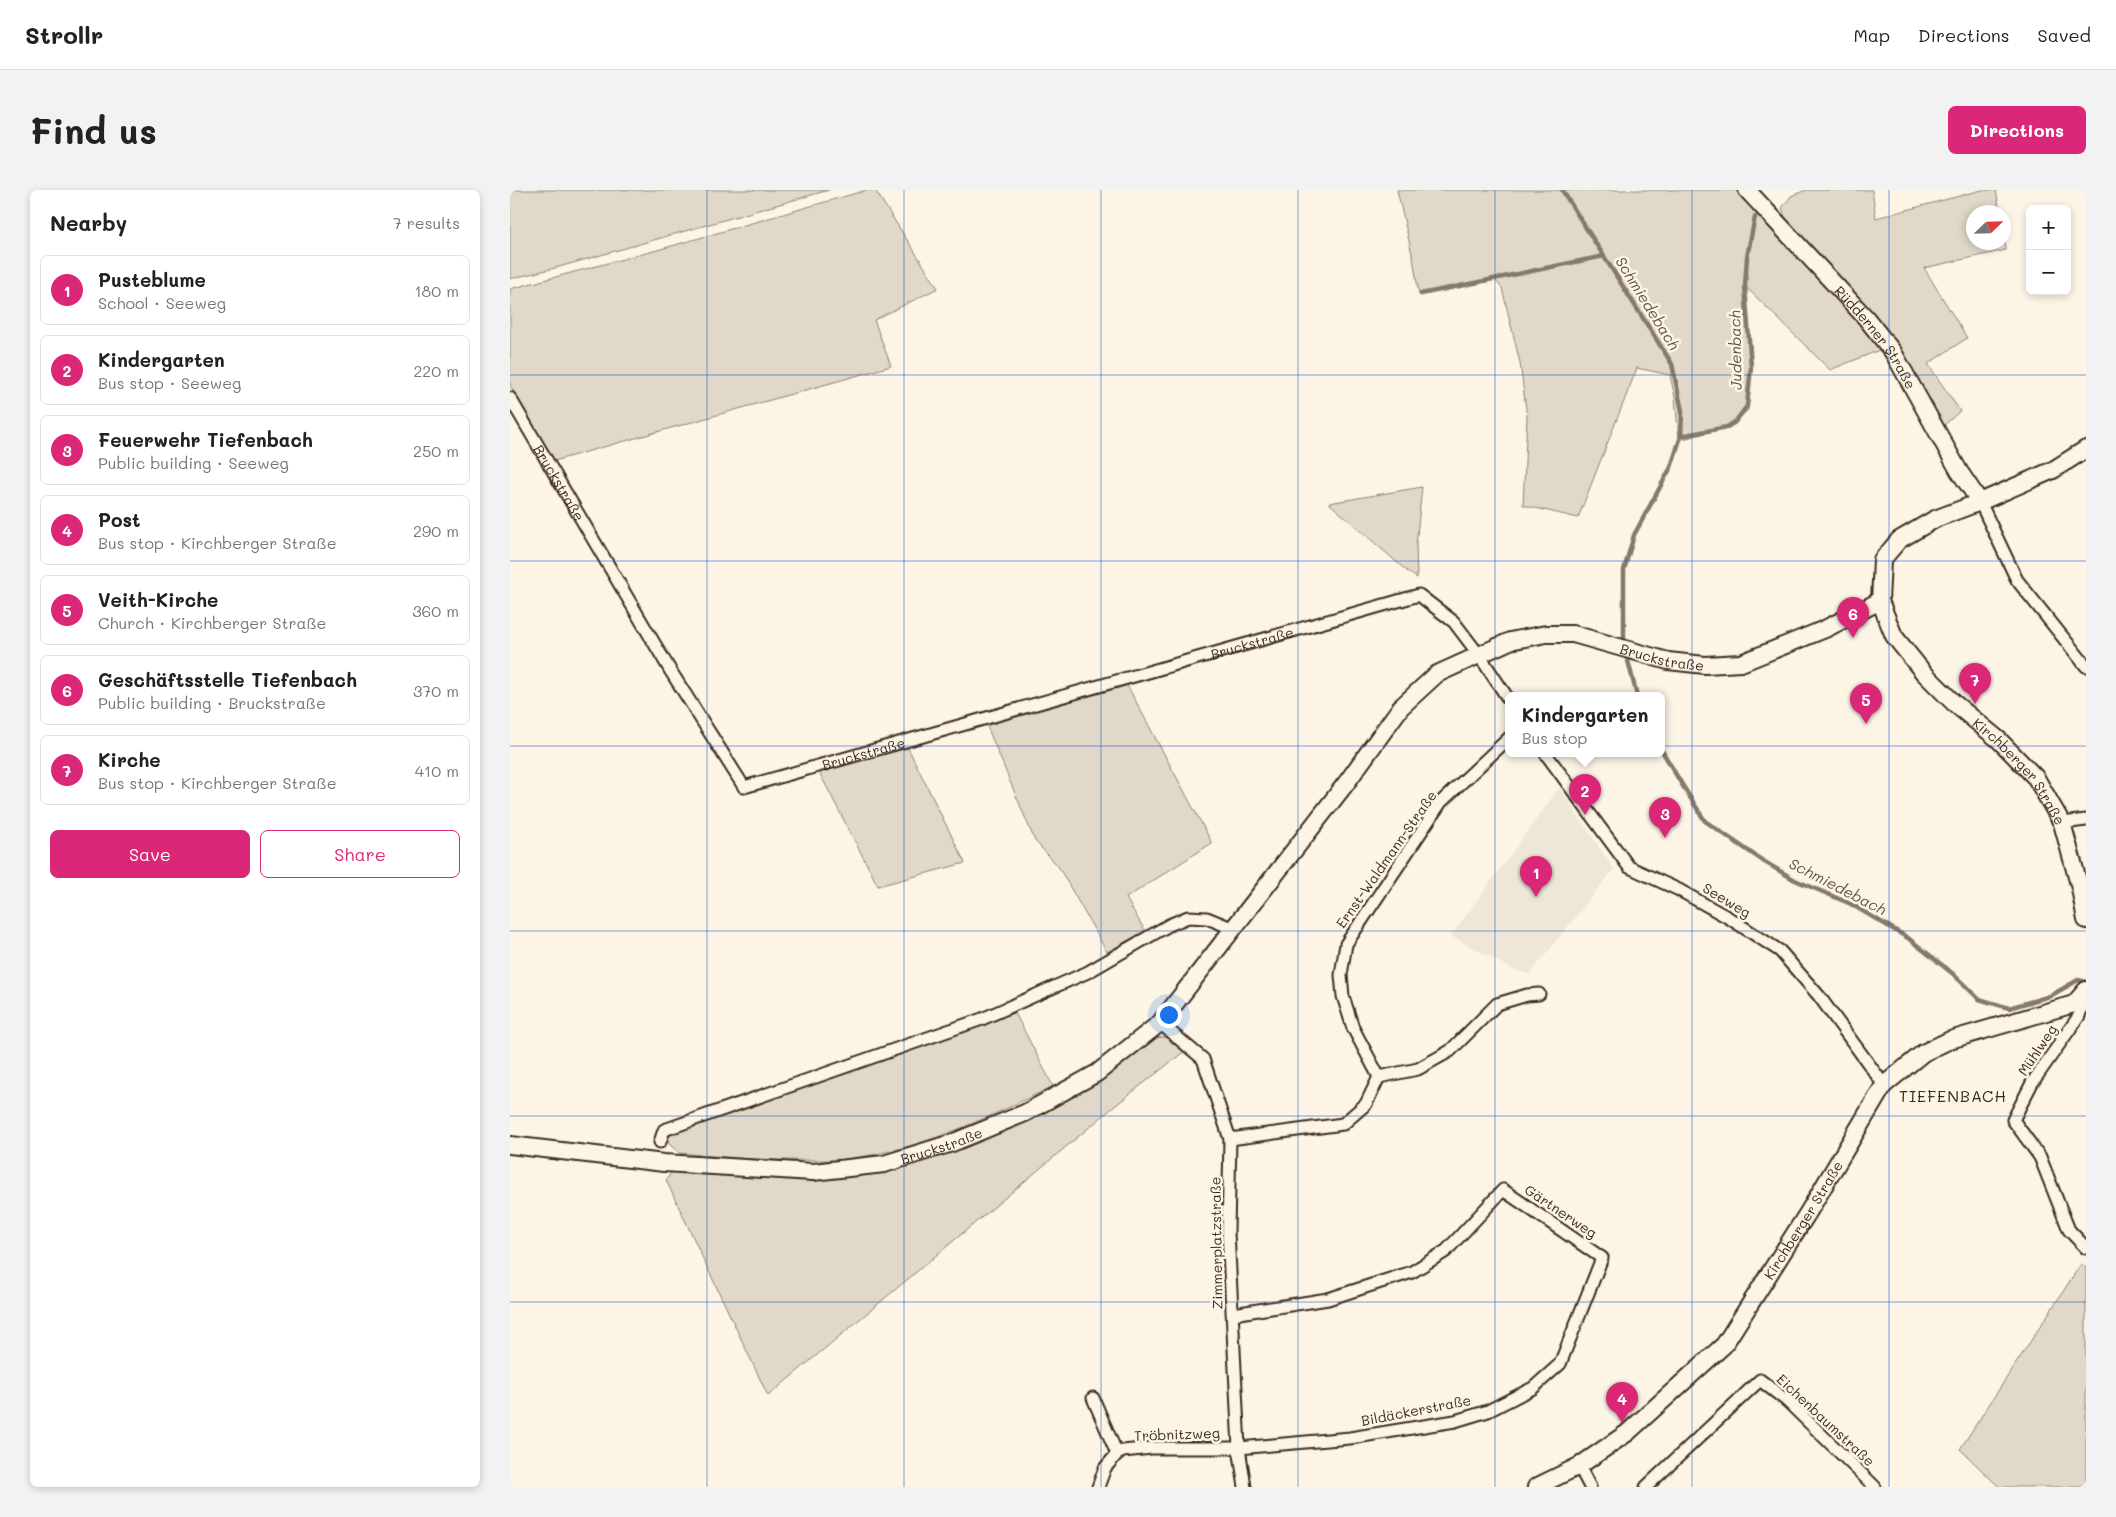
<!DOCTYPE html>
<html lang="en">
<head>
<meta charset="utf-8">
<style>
	:root { --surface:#fff; --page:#f2f2f2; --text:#222; --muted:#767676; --line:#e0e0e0; --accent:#db2777 }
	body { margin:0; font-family:Mali,sans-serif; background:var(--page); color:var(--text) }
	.controls { position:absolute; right:15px; top:15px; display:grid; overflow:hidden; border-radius:8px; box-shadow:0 2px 8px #0003 }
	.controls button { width:45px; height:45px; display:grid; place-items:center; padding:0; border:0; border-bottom:1px solid var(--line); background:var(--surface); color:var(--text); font:25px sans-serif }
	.compass { position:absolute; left:1456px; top:15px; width:45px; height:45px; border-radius:50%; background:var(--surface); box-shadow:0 2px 8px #0003; rotate:67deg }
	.you { position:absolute; left:658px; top:824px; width:18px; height:18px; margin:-12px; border:4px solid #fff; border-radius:50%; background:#1a73e8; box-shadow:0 0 0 8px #1a73e833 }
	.badge { display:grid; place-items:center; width:32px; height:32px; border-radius:50%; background:var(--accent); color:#fff; font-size:16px; font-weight:700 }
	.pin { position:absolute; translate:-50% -41px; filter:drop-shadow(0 1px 2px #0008) }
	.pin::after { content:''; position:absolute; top:26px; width:18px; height:15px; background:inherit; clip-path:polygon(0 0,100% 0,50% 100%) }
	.popup { position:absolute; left:995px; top:502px; width:160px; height:65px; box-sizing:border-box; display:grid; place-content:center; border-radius:8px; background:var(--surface); filter:drop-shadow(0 1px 4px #0005); font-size:16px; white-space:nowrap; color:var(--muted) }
	.popup b { font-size:19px; color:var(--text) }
	.popup::after { content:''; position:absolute; left:50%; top:100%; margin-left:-10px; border:10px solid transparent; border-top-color:var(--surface) }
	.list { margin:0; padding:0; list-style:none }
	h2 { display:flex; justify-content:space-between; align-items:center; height:65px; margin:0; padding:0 20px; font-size:21px }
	h2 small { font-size:16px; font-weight:400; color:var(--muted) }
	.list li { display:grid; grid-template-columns:32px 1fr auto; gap:15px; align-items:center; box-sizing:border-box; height:70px; margin:0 10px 10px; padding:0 10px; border:1px solid var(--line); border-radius:8px }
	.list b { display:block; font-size:19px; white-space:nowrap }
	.list p { margin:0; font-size:16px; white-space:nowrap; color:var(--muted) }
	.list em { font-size:16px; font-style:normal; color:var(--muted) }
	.actions { display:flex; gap:10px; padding:15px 20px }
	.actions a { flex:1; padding:11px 0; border:1px solid var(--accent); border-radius:8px; text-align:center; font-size:18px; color:var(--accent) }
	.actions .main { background:var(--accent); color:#fff }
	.map { position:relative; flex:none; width:1576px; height:1297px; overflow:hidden; border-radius:8px }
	header { display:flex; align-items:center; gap:30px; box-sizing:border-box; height:70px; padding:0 25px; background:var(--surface); border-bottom:1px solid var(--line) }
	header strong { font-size:24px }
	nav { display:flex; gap:28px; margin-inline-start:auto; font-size:18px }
	.intro { display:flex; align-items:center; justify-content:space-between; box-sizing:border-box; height:120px; padding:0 30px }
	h1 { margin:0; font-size:35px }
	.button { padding:12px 22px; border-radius:8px; background:var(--accent); color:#fff; font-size:18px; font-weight:700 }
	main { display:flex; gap:30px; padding:0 30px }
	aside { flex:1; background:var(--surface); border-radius:8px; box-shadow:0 2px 8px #0003 }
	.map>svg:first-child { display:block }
	.built { fill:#eee6d6 }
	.green { fill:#e0d8c8; stroke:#8e8173 }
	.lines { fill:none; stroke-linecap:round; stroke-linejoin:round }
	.stream { stroke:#85796b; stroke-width:4.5 }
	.street-casing { stroke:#3b2a1e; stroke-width:15 }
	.secondary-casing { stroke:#3b2a1e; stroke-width:20 }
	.street { stroke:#fcf5e5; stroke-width:11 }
	.secondary { stroke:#fcf5e5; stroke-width:16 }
	.grid { fill:none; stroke:#1d4ed8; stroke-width:1; stroke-opacity:0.55 }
	.labels { text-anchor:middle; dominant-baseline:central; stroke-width:5; stroke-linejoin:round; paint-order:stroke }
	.street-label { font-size:14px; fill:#3b2a1e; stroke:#fcf5e5 }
	.water-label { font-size:15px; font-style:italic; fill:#605144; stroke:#fcf5e5 }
	.quarter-label { font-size:16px; letter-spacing:1px; fill:#3b2a1e; stroke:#fcf5e5 }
</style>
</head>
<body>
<header>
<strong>Strollr</strong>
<nav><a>Map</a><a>Directions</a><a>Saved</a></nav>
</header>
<div class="intro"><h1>Find us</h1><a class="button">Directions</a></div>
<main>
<aside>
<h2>Nearby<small>7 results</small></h2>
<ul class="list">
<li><span class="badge">1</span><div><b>Pusteblume</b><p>School · Seeweg</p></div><em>180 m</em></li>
<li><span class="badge">2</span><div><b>Kindergarten</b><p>Bus stop · Seeweg</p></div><em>220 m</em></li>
<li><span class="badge">3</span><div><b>Feuerwehr Tiefenbach</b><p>Public building · Seeweg</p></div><em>250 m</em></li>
<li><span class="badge">4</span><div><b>Post</b><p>Bus stop · Kirchberger Straße</p></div><em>290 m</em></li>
<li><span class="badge">5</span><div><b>Veith-Kirche</b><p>Church · Kirchberger Straße</p></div><em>360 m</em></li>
<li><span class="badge">6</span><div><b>Geschäftsstelle Tiefenbach</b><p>Public building · Bruckstraße</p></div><em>370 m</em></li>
<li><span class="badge">7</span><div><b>Kirche</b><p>Bus stop · Kirchberger Straße</p></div><em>410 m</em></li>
</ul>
<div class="actions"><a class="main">Save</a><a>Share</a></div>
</aside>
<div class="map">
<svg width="1576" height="1297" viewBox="0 0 1576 1297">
	<rect width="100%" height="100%" fill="#fcf5e5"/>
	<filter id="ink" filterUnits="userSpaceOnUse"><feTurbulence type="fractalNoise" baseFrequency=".02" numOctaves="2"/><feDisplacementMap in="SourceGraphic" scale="10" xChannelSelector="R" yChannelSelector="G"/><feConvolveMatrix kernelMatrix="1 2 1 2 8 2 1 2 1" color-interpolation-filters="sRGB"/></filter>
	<g filter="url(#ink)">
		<path class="built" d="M1049,598L1104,679L1020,784L1006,781L941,746Z"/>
		<path class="green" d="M0,0H319L49,77L0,89Z
			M357,0H365L428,98L364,130L381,176L44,271L0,195V99L151,59Z
			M887,0H1225L1322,99L1372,159L1320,180L1236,97L1242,171L1238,220L1220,237L1169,250L1165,208L1160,185L1127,178L1068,328L1013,315L1017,227L1010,173L992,98L985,90L909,105L903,68Z
			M1296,0H1362L1366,28L1472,0H1486L1490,22H1464V52H1494V44L1496,60L1414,78L1457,148L1418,174L1450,221L1432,237C1424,221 1417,204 1408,189C1386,153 1358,118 1330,86C1312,65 1279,46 1272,18L1281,6Z
			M912,297L906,355L907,388L898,382L819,313Z
			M617,495L702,653L616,708L635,741L597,762L548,676L525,651L476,534Z
			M398,558L455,673L368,696L309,582Z
			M504,821L543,896C476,929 410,960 336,969C325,971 313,970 302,970C257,971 213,967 169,963L158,953L159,945L164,941Z
			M654,847L664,851L676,860L606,915L258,1206L156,990L167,975L238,982L422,966L643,848Z
			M1571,1074L1576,1077V1297H1489L1450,1259Z"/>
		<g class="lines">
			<path class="stream" d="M1052,0L1162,174L1172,221L1171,246L1161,277L1124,345L1114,380V456
				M911,104L1094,66
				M1171,246L1217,237L1225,232L1237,216L1241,177L1235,96L1237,67L1245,27
				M1116,463L1127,506
				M1151,559L1171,593L1195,631L1253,671L1285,690L1341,714L1398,748L1442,783L1469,809L1499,818L1540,806L1568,790L1576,792"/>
			<defs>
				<g id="street">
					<path id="s1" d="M0,208L160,480L234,597L909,405L944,432L969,465L999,510"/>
					<path d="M1470,312L1507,390L1576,476"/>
					<path d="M1036,564L1119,677L1169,700L1219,728L1270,761L1309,806L1374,895"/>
					<path d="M1552,633L1576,630"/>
					<path d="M1575,809L1570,808L1572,816L1569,826L1522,893L1503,930L1530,967L1559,1040L1576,1058"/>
					<path d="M650,833L693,869L720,949L718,1042L729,1258L735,1297"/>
					<path d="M869,887L908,879L940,861L987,814L1017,805L1029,804"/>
					<path d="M720,949L833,934L856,914L869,887L843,838L833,806L831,785L836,754L931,612L999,548"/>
					<path d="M150,952L154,940L472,829L578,782L659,735L678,727L697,728L724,739"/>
					<path d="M583,1208L607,1264"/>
					<path d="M1069,1276L1080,1297"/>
					<path d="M588,1297L595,1278L607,1264L613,1261L642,1258H729L840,1248L945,1231L978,1221L1023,1198L1050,1174L1092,1068L993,1000L936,1061L902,1082L818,1109L723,1124"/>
					<path d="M1136,1297L1250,1190L1277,1211L1365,1297"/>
				</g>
				<g id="secondary">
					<path id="s2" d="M1237,0L1356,128L1383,162L1449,281L1470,312"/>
					<path id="s3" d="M1576,259L1543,280L1470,312L1425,329L1389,350L1372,370L1370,411L1384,446L1413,482L1444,513L1489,550L1526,588L1552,633L1570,698L1576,730"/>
					<path id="s4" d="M0,955L154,973L303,982L374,974L442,953L515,923L587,883L650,833L837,592L891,517L927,484L1000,451L1036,444H1063L1158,471L1195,475L1231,473L1315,439L1370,411"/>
					<path id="s5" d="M1026,1297L1069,1276L1117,1243L1214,1155L1299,1021L1374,895L1413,863L1440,850L1564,814L1576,800"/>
				</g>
			</defs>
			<use href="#street" class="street-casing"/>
			<use href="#secondary" class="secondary-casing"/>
			<use href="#street" class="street"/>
			<use href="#secondary" class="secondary"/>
		</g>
	</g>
	<path class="grid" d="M197,0V1297M394,0V1297M591,0V1297M788,0V1297M985,0V1297M1182,0V1297M1379,0V1297M0,185H1576M0,371H1576M0,556H1576M0,741H1576M0,926H1576M0,1112H1576"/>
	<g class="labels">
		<g class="street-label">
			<text stroke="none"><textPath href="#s2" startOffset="196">Rüdderner Straße</textPath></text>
			<text stroke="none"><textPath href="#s1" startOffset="98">Bruckstraße</textPath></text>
			<text stroke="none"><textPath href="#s1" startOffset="982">Bruckstraße</textPath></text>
			<text stroke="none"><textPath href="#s4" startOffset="1371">Bruckstraße</textPath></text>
			<text stroke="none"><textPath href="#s1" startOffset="578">Bruckstraße</textPath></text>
			<text stroke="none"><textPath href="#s3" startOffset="499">Kirchberger Straße</textPath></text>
			<text transform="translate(876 669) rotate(-55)">Ernst-Waldmann-Straße</text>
			<text transform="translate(1217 710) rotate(31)">Seeweg</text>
			<text transform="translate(1527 860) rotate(-56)">Mühlweg</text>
			<text stroke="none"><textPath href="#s4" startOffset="436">Bruckstraße</textPath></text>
			<text transform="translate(1051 1021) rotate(34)">Gärtnerweg</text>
			<text stroke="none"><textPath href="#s5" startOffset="385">Kirchberger Straße</textPath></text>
			<text transform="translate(706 1053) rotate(-91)">Zimmerplatzstraße</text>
			<text transform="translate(906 1220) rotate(-11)">Bildäckerstraße</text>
			<text transform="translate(1316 1230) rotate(43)">Eichenbaumstraße</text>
			<text transform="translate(667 1244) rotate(-2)">Tröbnitzweg</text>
		</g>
		<g class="water-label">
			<text transform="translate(1138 113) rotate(58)">Schmiedebach</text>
			<text transform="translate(1225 160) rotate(-91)">Judenbach</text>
			<text transform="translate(1328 696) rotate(27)">Schmiedebach</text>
		</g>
		<g class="quarter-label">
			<text x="1443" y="905">TIEFENBACH</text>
		</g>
	</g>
</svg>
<div class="controls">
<button>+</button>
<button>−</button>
</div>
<svg class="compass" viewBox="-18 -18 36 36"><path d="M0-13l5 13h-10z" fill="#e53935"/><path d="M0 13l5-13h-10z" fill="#767676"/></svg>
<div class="you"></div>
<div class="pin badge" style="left:1026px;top:707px">1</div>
<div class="pin badge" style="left:1075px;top:625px">2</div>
<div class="popup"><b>Kindergarten</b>Bus stop</div>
<div class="pin badge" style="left:1155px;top:648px">3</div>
<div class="pin badge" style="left:1112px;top:1233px">4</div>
<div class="pin badge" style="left:1356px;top:534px">5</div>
<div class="pin badge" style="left:1343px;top:448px">6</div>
<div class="pin badge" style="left:1465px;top:514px">7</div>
</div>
</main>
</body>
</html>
